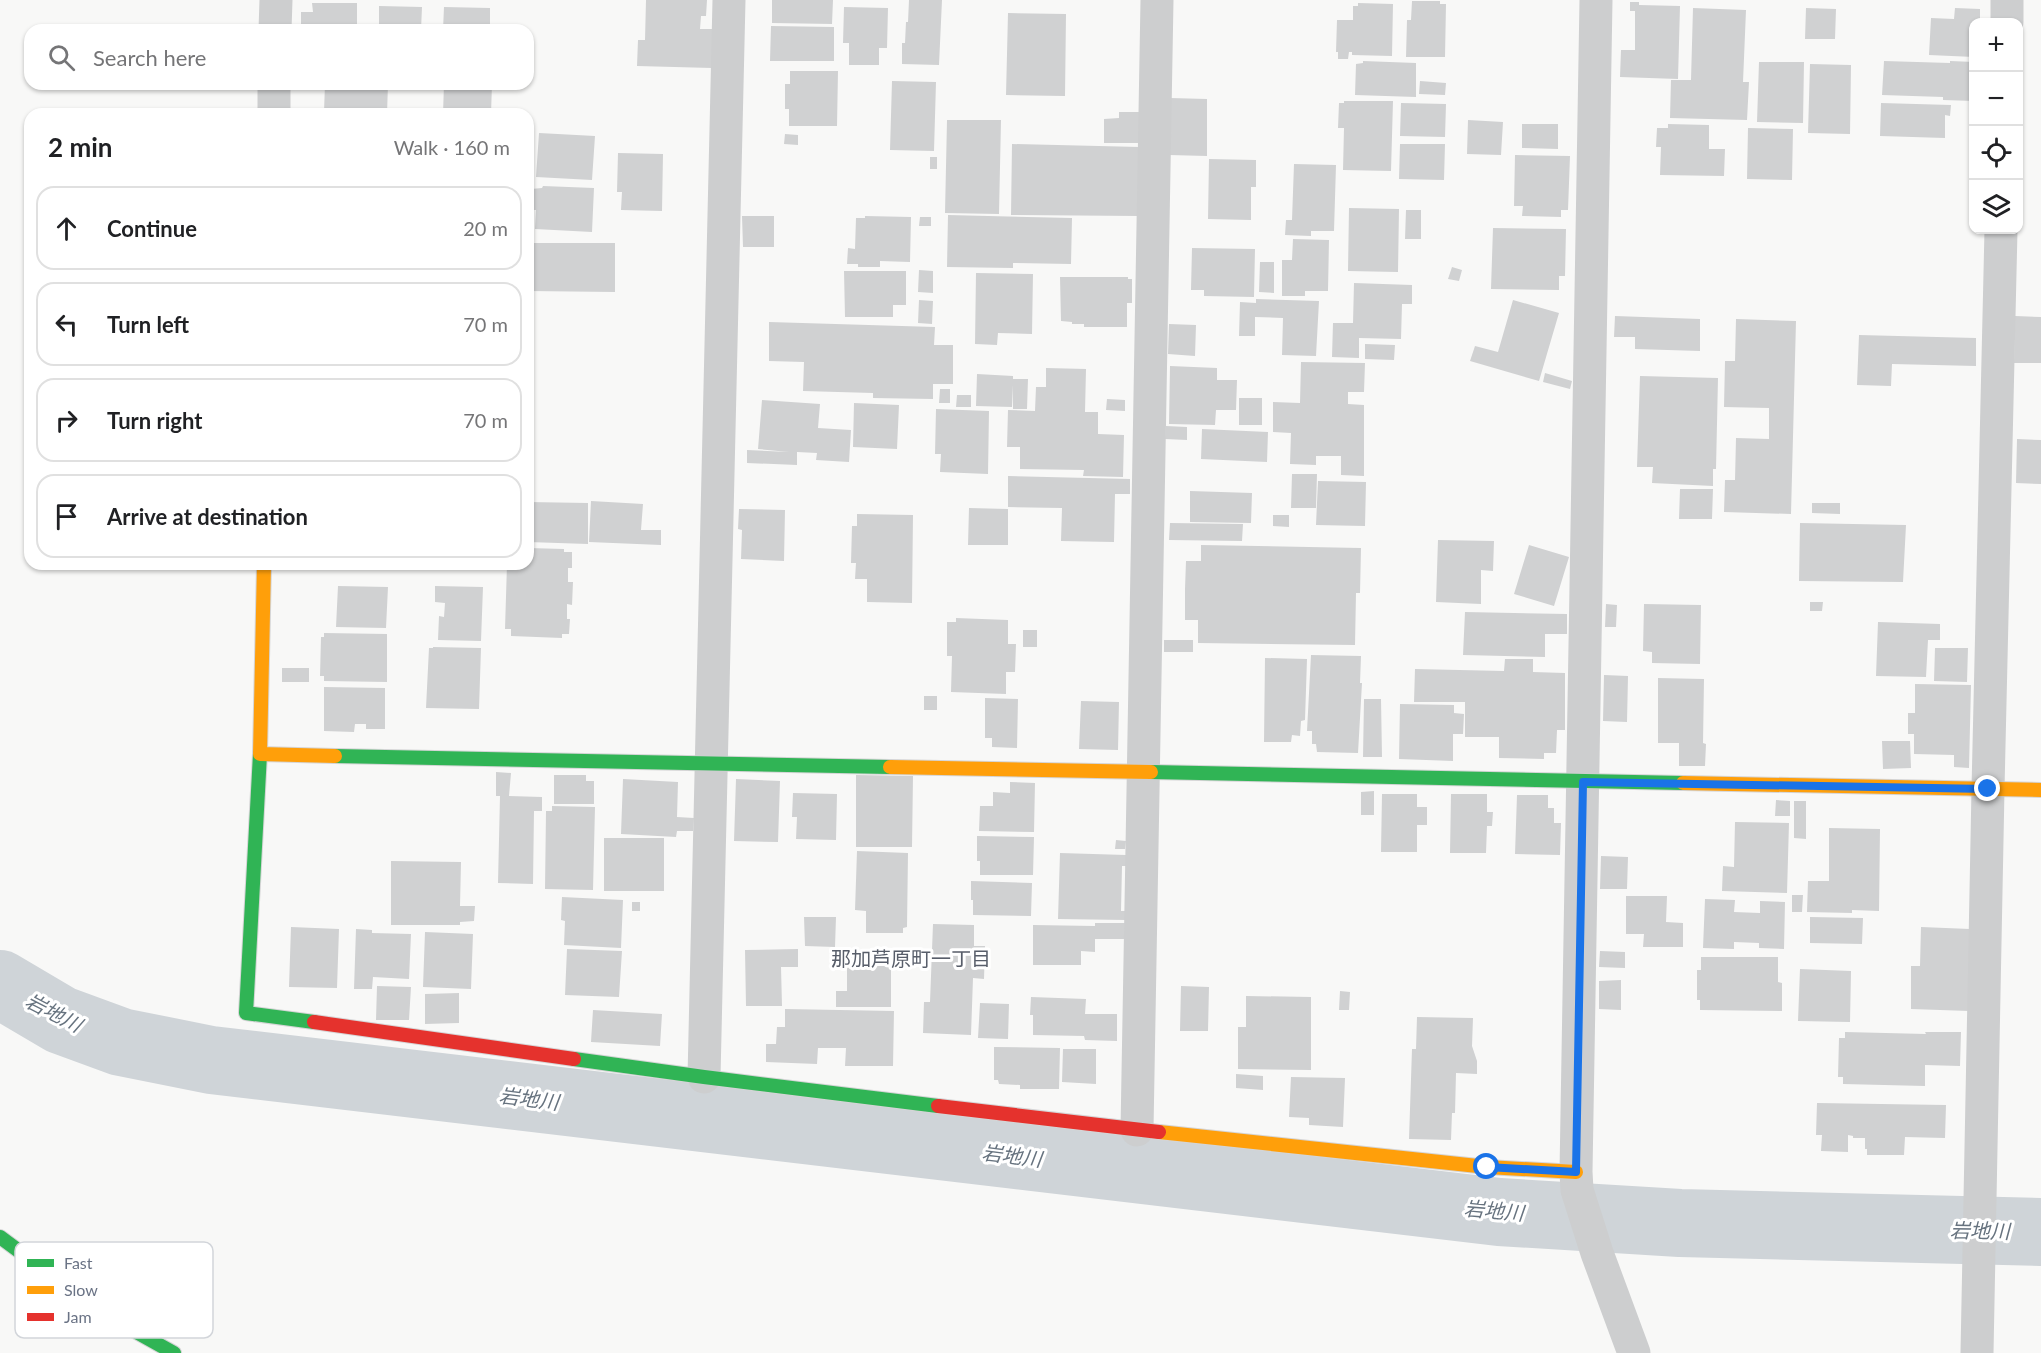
<!DOCTYPE html>
<html lang="en">
<head>
<meta charset="utf-8">
<style>
	:root { --surface:#fff; --page:#f6f6f6; --text:#202124; --muted:#757577; --line:#e0e0e0 }
	body { margin:0; font-family:Lato,"Noto Sans JP",sans-serif; background:var(--page); color:var(--text) }
	.controls { position:absolute; right:18px; top:18px; display:grid; overflow:hidden; border-radius:12px; box-shadow:0 2px 4px #0004 }
	.controls button { width:54px; height:54px; display:grid; place-items:center; padding:0; border:0; border-bottom:2px solid var(--line); background:var(--surface); color:var(--text); font:30px sans-serif }
	.stop { position:absolute; width:18px; height:18px; margin:-14px; border:4px solid #1a73e8; border-radius:50%; background:#fff }
	.stop.end { background:#1a73e8; border-color:#fff; box-shadow:0 2px 6px #0008 }
	.list { margin:0; padding:0; list-style:none }
	h2 { display:flex; justify-content:space-between; align-items:center; height:78px; margin:0; padding:0 24px; font-size:26px }
	h2 small { font-size:20px; font-weight:400; color:var(--muted) }
	.list li { display:grid; grid-template-columns:39px 1fr auto; gap:18px; align-items:center; box-sizing:border-box; height:84px; margin:0 12px 12px; padding:0 12px; border:2px solid var(--line); border-radius:18px }
	.list b { display:block; font-size:22px; white-space:nowrap }
	.list em { font-size:20px; font-style:normal; color:var(--muted) }
	.icon { flex:none; width:33px; height:33px; fill:none; stroke:currentColor; stroke-width:2; stroke-linecap:round; stroke-linejoin:round }
	.map { position:relative; flex:none; width:2041px; height:1353px; overflow:hidden }
	.search { position:absolute; background:var(--surface); box-shadow:0 2px 4px #0004; left:24px; top:24px; width:510px; height:66px; display:flex; align-items:center; gap:15px; box-sizing:border-box; padding:0 21px; border-radius:18px; color:var(--muted); font-size:22px }
	.panel { position:absolute; background:var(--surface); box-shadow:0 2px 4px #0004; left:24px; top:108px; width:510px; height:462px; border-radius:18px }
	.map>svg:first-child { display:block }
	.lines { fill:none; stroke-linecap:round; stroke-linejoin:round }
	.river { stroke:#cfd4d8; stroke-width:68 }
	.building { fill:#d0d1d2 }
	.fast-casing { stroke:#d5d5d6; stroke-width:16 }
	.slow-casing { stroke:#d5d5d6; stroke-width:16 }
	.jam-casing { stroke:#d5d5d6; stroke-width:16 }
	.street { stroke:#cdcecf; stroke-width:33 }
	.fast { stroke:#30b455; stroke-width:14 }
	.slow { stroke:#ff9f0a; stroke-width:14 }
	.jam { stroke:#e5322d; stroke-width:14 }
	.route { stroke:#1a73e8; stroke-width:8 }
	.labels { text-anchor:middle; dominant-baseline:central; stroke-width:6; stroke-linejoin:round; paint-order:stroke }
	.neighbourhood-label { font-size:20px; fill:#585e6a; stroke:#fff }
	.water-label { font-size:20px; font-style:italic; fill:#67737f; stroke:#fff }
	.key { fill:#fff; stroke:#d2d5da; stroke-width:1.5 }
	.key-label { font-size:16px; fill:#6a7385 }
</style>
</head>
<body>
<div class="map">
<svg width="2041" height="1353" viewBox="0 0 2041 1353">
	<rect width="100%" height="100%" fill="#f8f8f7"/>
	<g class="lines">
		<path class="river" d="M0,984L61,1020L121,1042L211,1060L1499,1212L1680,1223L2041,1232"/>
	</g>
	<path class="building" d="M646,0H707L706,16H701L700,29H713L712,68L637,66L638,40H645Z
		M772,0H833L832,24L772,23Z
		M909,0H942L939,65L902,64V43H905L906,22H908Z
		M1412,1H1440V4H1446L1445,57H1406L1407,20H1411Z
		M1630,2H1639V5L1680,6L1678,79L1620,77L1621,50H1635V11H1630Z
		M312,3H357V30H301V12H313Z
		M1358,3L1393,4L1392,56L1352,55V52H1349L1348,59H1338V52H1336L1337,20H1353V6H1358Z
		M379,6L422,7L421,30H379Z
		M444,7L490,8V30H443Z
		M844,7L888,8L887,48H879V65H849V43H843Z
		M1693,8L1746,10L1743,82H1749L1747,120L1670,118L1671,80H1691Z
		M1806,8L1836,9L1835,39H1805Z
		M1955,8L1980,9V20H1986V22H1974V57L1929,55L1931,18L1954,19Z
		M1008,13L1066,14L1065,96L1006,95Z
		M771,26L834,27V61H770Z
		M1363,61L1416,63V97L1355,95L1356,64L1363,63Z
		M1884,61L1950,63V61L1974,62V101L1943,100V97L1882,95Z
		M1759,62H1804L1803,123L1757,122Z
		M1810,64L1851,65L1850,134L1808,133Z
		M790,71H838L837,126H789V109H785V84H790Z
		M892,81L936,82L934,151L890,150Z
		M1420,81L1446,83L1445,95L1419,94Z
		M325,84H388L387,114L324,112Z
		M444,84H492L491,114H443Z
		M1170,98L1207,99V156L1169,155Z
		M1344,101H1393L1391,171L1343,170L1344,128H1338L1339,103H1344Z
		M1401,103L1446,104L1445,137L1400,136Z
		M1881,103L1951,105L1950,116L1945,115V138L1880,136Z
		M1119,112H1140L1141,143H1104V119L1119,118Z
		M947,120H1001L999,214L945,213Z
		M1468,120L1503,122L1501,155L1467,154Z
		M1522,124H1558V149L1522,148Z
		M1668,124L1709,125V149H1725L1724,176L1660,175L1661,147H1656L1657,128H1668Z
		M1748,128L1793,129L1792,180L1747,179Z
		M539,133L595,136L592,180L536,177Z
		M785,134L798,135V145L784,144Z
		M1012,144L1140,147L1139,216L1011,215Z
		M1400,144H1445L1444,180L1399,179Z
		M618,153L663,154L662,211L621,210L622,192H617Z
		M1515,155L1570,156L1568,210H1561V217L1522,216L1523,206H1514Z
		M930,157H937V169H930Z
		M1209,159L1256,160V187H1251V220L1208,219Z
		M1294,164L1336,165L1334,231H1311V236L1285,235L1286,220H1292Z
		M543,186L594,188L592,232L535,229L536,210H530L531,189L542,188Z
		M1349,208L1399,209L1398,272L1348,271Z
		M1406,210H1421V239H1405Z
		M948,215L1072,218L1071,264L1013,263V268L947,267Z
		M742,216H774V247H743Z
		M865,216L911,217L910,262L880,261V267H858V264H847L848,248L855,249L856,218H865Z
		M920,217H931V226H919Z
		M1493,228L1566,229L1565,276H1559V290L1491,289Z
		M1293,239L1329,240L1328,291H1305V296H1282V260H1292Z
		M528,243H615V292L528,291Z
		M1192,248L1255,249L1254,297L1204,296V290H1191Z
		M1260,262H1274V293L1259,292Z
		M1452,267L1462,270L1459,281L1448,279Z
		M919,270L933,271V293L918,292Z
		M844,271H906V305H893V317H845Z
		M976,273L1033,274L1032,334L998,333L997,345L975,344Z
		M1060,277H1128V279H1132V303H1127V327H1084V324H1072V322L1061,321Z
		M1354,283L1412,285V304H1402L1401,339L1359,338V358L1332,357L1333,323H1353Z
		M1256,299L1319,301L1316,356L1282,355L1283,318L1255,317V336H1239L1240,302L1256,303Z
		M919,300L933,301L932,324L918,323Z
		M1513,300L1559,313L1539,381L1470,361L1475,346L1498,352Z
		M1615,316L1700,319V351L1635,349V337H1614Z
		M2015,316L2041,317V363H2014Z
		M1736,319L1796,321L1791,514L1724,512L1725,480H1735L1736,438L1769,439V408L1724,407L1725,361H1735Z
		M769,322L935,327L934,345H953V384H933V399L873,398V393L803,391L804,362L769,361Z
		M1169,324L1196,325L1195,356L1168,354Z
		M1859,335L1976,338V366L1892,364L1891,386L1857,385Z
		M1365,344L1395,345L1394,360L1365,359Z
		M1301,362L1365,363L1364,392H1348V404L1364,405V476L1341,475V456H1316V465L1290,464L1291,433L1273,432V402L1300,403Z
		M1170,366L1217,368V380H1237L1236,410H1216L1215,425L1169,424Z
		M1046,368L1086,369L1085,412H1098V434L1124,435L1123,477L1083,476L1084,470L1020,469V447H1007L1008,410L1035,411L1036,387H1046Z
		M1545,373L1572,381L1570,389L1543,382Z
		M977,374L1013,376V379H1028L1027,409H1013V385L1012,407L976,406Z
		M1640,376L1718,378L1716,469H1713V486L1652,483L1653,467H1637Z
		M940,389H950V403H939Z
		M957,395H971V407H956Z
		M1239,398H1262V425H1239Z
		M1107,399L1125,400V411L1106,410Z
		M762,400L820,404L818,428L851,430L849,462L816,460L817,453L797,452V465L747,463V450L789,452L758,449Z
		M854,403L899,405L897,449L853,447Z
		M936,409L989,411L988,474L940,472L941,454H935Z
		M1166,426L1187,427V440L1165,439Z
		M1202,429L1268,432L1267,462L1201,459Z
		M2017,439L2041,440V484L2016,483Z
		M1292,474H1317L1316,508H1291Z
		M1008,476L1130,479V494H1115L1114,542L1061,541L1062,508L1008,507Z
		M1318,481L1366,482L1365,526L1316,525Z
		M1680,489H1713L1712,519H1679Z
		M1190,491L1252,493L1251,523L1190,522Z
		M591,501L643,504L641,530H661V545L589,542Z
		M528,502L588,503V544L528,542Z
		M1812,503H1840V514L1812,513Z
		M969,508L1008,509V545H968Z
		M739,509L785,510L784,561L741,559L742,530L738,529Z
		M857,514L913,515L912,603L867,602V579H855L856,563H851L852,526H857Z
		M1273,515H1289V527L1273,526Z
		M1170,523L1243,524L1242,541L1169,540Z
		M1800,523L1906,525L1903,582L1799,581Z
		M1438,540L1494,541L1493,571L1481,570V604L1436,602Z
		M1201,545L1361,548L1360,593H1356L1355,645L1198,643V620H1185V589L1186,561H1201Z
		M1529,545L1569,557L1554,606L1514,594Z
		M528,548L564,549V552H572V568H568V582H573L572,605L567,604V619H570L569,634H562V638L511,636V629H505L507,564H528Z
		M338,586L388,587L386,628L336,627Z
		M435,586L483,587L481,641L438,640L439,616L444,617L445,603L435,602Z
		M1810,602H1823L1822,611H1810Z
		M1606,604L1617,605L1616,627H1605Z
		M1644,604L1701,605L1700,664L1652,663V652L1643,651Z
		M1465,612L1567,614V634H1545V657L1463,655Z
		M956,618L1008,620V644H1016L1015,672H1006V694L951,692L952,656H947V622H956Z
		M1878,622L1940,624V640H1928L1926,677L1876,676Z
		M1023,630H1037V647H1023Z
		M324,633L387,634V682L324,681V676H320L321,637H324Z
		M1164,640H1193V652H1164Z
		M433,647L481,648L479,709L426,708L429,648H433Z
		M1935,648H1968L1967,682L1934,681Z
		M1311,655L1361,656L1360,683H1362L1358,753L1317,752L1316,744H1312V731H1307Z
		M1265,658L1307,659L1305,720L1301,721L1300,736L1292,735L1291,742H1264Z
		M1505,659H1533V672L1565,673V730H1557L1556,753H1544V759L1499,758V737H1465V702H1414L1415,669L1504,671Z
		M282,668H309V682H282Z
		M1604,675L1628,676L1627,722L1603,721Z
		M1658,678L1704,679L1703,743L1706,744L1705,766H1679V743H1658Z
		M1915,684L1971,685L1969,768L1954,767V755L1914,754V734H1908V713H1915Z
		M324,687L385,688V729H366V724H355L354,732L324,731Z
		M924,696H937V710H924Z
		M985,698L1018,699L1017,748L992,747V738H985Z
		M1364,699H1381L1382,757H1363Z
		M1081,701L1119,702L1118,750L1079,749Z
		M1400,704L1454,705V713L1464,714L1463,734H1453V761L1399,759Z
		M1882,741H1910L1911,768L1883,769Z
		M496,772L511,773L509,796L542,797V811H534L533,884L498,883L500,796H496Z
		M554,775H586V781H594V804H554Z
		M856,775L913,776L912,847H856Z
		M623,779L678,782L677,817L694,818L693,831H677L676,837L621,834Z
		M736,779L780,781L778,842L734,841Z
		M1010,782L1035,783L1034,832L979,831L980,806H993V792L1010,793Z
		M1374,791V815H1361V792Z
		M793,793L837,794L836,840L796,839L797,817H792Z
		M1382,794H1417V807H1427V825H1417V852H1381Z
		M1451,794H1487V812H1493L1492,826H1487L1486,853H1450Z
		M1517,795H1548V808H1554V823H1561L1560,855L1515,854Z
		M1776,800L1790,801V816H1775Z
		M1794,801H1806V839L1794,838Z
		M552,806L595,807L593,890L545,889L546,811H552Z
		M1735,822L1789,823L1787,893L1722,891L1723,866L1734,867Z
		M1829,828L1880,829L1879,911L1852,910V913L1807,912L1808,881H1829Z
		M977,836L1034,837L1033,875H980V861H977Z
		M604,838H664V891H604Z
		M1116,840L1126,841L1125,849H1115Z
		M857,851L908,853L907,927L903,928V933H866V911L855,910Z
		M1060,853L1126,855V866H1122L1121,911H1126V920L1058,919Z
		M1601,856L1628,857L1627,889H1600Z
		M391,861L461,862L460,906H475L474,921L460,922V925H391Z
		M971,881L1032,883L1031,916L973,915V900H971Z
		M1792,895H1803L1802,912H1792Z
		M1626,896H1667L1666,922L1683,923V947H1643L1644,934H1626Z
		M562,897L623,900L621,948L564,945L565,921L561,920Z
		M1705,899L1735,900L1734,912L1760,913V901L1785,902L1784,949L1759,948V943L1734,942V949L1703,948Z
		M632,902H640V911H632Z
		M804,917H836L835,947L805,946Z
		M1810,917L1863,918L1862,944L1810,943Z
		M1095,923H1125L1124,939H1095V952L1081,951V965H1033V925L1095,926Z
		M933,924L974,925V946H985L984,979L973,978L971,1035L923,1033L924,1002H930Z
		M291,927L339,929L337,988L289,987Z
		M1921,927L1970,929L1969,1011L1911,1009V966H1920Z
		M356,929L372,930V933L411,934L409,979L373,977L372,989H354Z
		M425,932L473,934L471,989L423,987Z
		M567,949L622,951L619,997L565,995Z
		M798,949V967H781L782,1006H746L745,950Z
		M847,951L891,952V1007H836V991H847Z
		M1600,951L1625,952V968L1599,967Z
		M1701,957H1778V982L1782,983V1011L1700,1010V1000H1697V970H1701Z
		M1800,969L1851,971L1850,1022L1798,1021Z
		M1621,980V1010L1599,1009V981Z
		M377,986L411,987L409,1020H376Z
		M1181,986L1209,987L1208,1031H1180Z
		M1340,991L1350,992L1349,1010H1339Z
		M459,993V1023L425,1024V994Z
		M1246,996L1311,997V1070L1238,1069V1027H1246Z
		M1031,997L1086,999L1085,1014H1117V1041L1085,1040L1084,1036L1033,1035V1015H1030Z
		M980,1003L1009,1004L1008,1039L978,1038Z
		M785,1009L894,1011L893,1066H845L846,1048H818L817,1064L766,1062V1044H776L777,1027H785Z
		M593,1010L662,1014L660,1046L591,1042Z
		M1417,1017L1473,1018L1472,1046L1477,1061V1074L1456,1073L1455,1113H1452L1451,1140L1409,1139L1412,1049H1416Z
		M1845,1032L1926,1034L1925,1032H1961L1960,1066L1925,1065V1086L1843,1084V1077H1838L1839,1038H1845Z
		M994,1047L1060,1048L1059,1089H1020V1085L999,1084L998,1080H994Z
		M1063,1049H1096V1084L1062,1082Z
		M1236,1074L1263,1076V1090L1236,1088Z
		M1291,1077L1345,1078L1343,1127L1309,1125V1118L1289,1117Z
		M1817,1103L1946,1105L1945,1138L1905,1137L1904,1155H1867V1149H1865V1138H1853V1136L1848,1135V1152L1821,1151L1822,1135H1816Z"/>
	<g class="lines">
		<defs>
			<path id="fast" d="M260,754L246,1013L314,1022
				M335,756L890,767
				M1151,772L1683,783
				M574,1059L704,1077L938,1106
				M0,1237L104,1314L174,1353"/>
			<path id="slow" d="M264,564L260,754L335,756
				M890,767L1151,772
				M1683,783L2041,790
				M1159,1132L1487,1167L1576,1172"/>
			<path id="jam" d="M314,1022L574,1059
				M938,1106L1159,1132"/>
		</defs>
		<use href="#fast" class="fast-casing"/>
		<use href="#slow" class="slow-casing"/>
		<use href="#jam" class="jam-casing"/>
		<path class="street" d="M1596,0L1576,1172L1577,1190L1597,1253L1634,1353
			M2007,22V0
			M275,30L276,0
			M274,114V84
			M704,1077L729,0
			M1137,1130L1157,0
			M1977,1353L1988,789L2001,230"/>
		<use href="#fast" class="fast"/>
		<use href="#slow" class="slow"/>
		<use href="#jam" class="jam"/>
	</g>
	<g class="lines">
		<path class="route" d="M1487,1167L1576,1172L1583,782L1988,789"/>
	</g>
	<g class="labels">
		<g class="neighbourhood-label">
			<text x="911" y="958">那加芦原町一丁目</text>
		</g>
		<g class="water-label">
			<text transform="translate(54 1012) rotate(27)">岩地川</text>
			<text transform="translate(529 1098) rotate(7)">岩地川</text>
			<text transform="translate(1012 1155) rotate(7)">岩地川</text>
			<text transform="translate(1494 1210) rotate(5)">岩地川</text>
			<text transform="translate(1980 1230) rotate(1)">岩地川</text>
		</g>
	</g>
	<rect x="15" y="1242" width="198" height="96" rx="9" class="key"/>
	<rect x="27" y="1259" width="27" height="8" fill="#30b455"/>
	<rect x="27" y="1286" width="27" height="8" fill="#ff9f0a"/>
	<rect x="27" y="1313" width="27" height="8" fill="#e5322d"/>
	<g class="key-label">
		<text x="64" y="1269">Fast</text>
		<text x="64" y="1296">Slow</text>
		<text x="64" y="1323">Jam</text>
	</g>
</svg>
<div class="controls">
<button>+</button>
<button>−</button>
<button><svg class="icon" aria-label="locate" viewBox="0 0 24 24"><circle cx="12" cy="12" r="6"/><path d="M12 2v4M12 18v4M2 12h4M18 12h4"/></svg></button>
<button><svg class="icon" aria-label="layers" viewBox="0 0 24 24"><path d="M12 4l9 5-9 5-9-5zM3 14l9 5 9-5"/></svg></button>
</div>
<div class="stop" style="left:1487px;top:1167px"></div>
<div class="stop end" style="left:1988px;top:789px"></div>
<div class="search"><svg class="icon" aria-label="search" viewBox="0 0 24 24"><circle cx="10" cy="10" r="6"/><path d="M15 15l6 6"/></svg>Search here</div>
<section class="panel">
<h2>2 min<small>Walk · 160 m</small></h2>
<ul class="list">
<li><svg class="icon" aria-label="ahead" viewBox="0 0 24 24"><path d="M12 20V5M6 11l6-6 6 6"/></svg><div><b>Continue</b></div><em>20 m</em></li>
<li><svg class="icon" aria-label="left" viewBox="0 0 24 24"><path d="M17 20v-9H6M10 6l-5 5 5 5"/></svg><div><b>Turn left</b></div><em>70 m</em></li>
<li><svg class="icon" aria-label="right" viewBox="0 0 24 24"><path d="M7 20v-9h11M14 6l5 5-5 5"/></svg><div><b>Turn right</b></div><em>70 m</em></li>
<li><svg class="icon" aria-label="arrive" viewBox="0 0 24 24"><path d="M6 21V4h12l-3 4 3 4H6"/></svg><div><b>Arrive at destination</b></div></li>
</ul>
</section>
</div>
</body>
</html>
